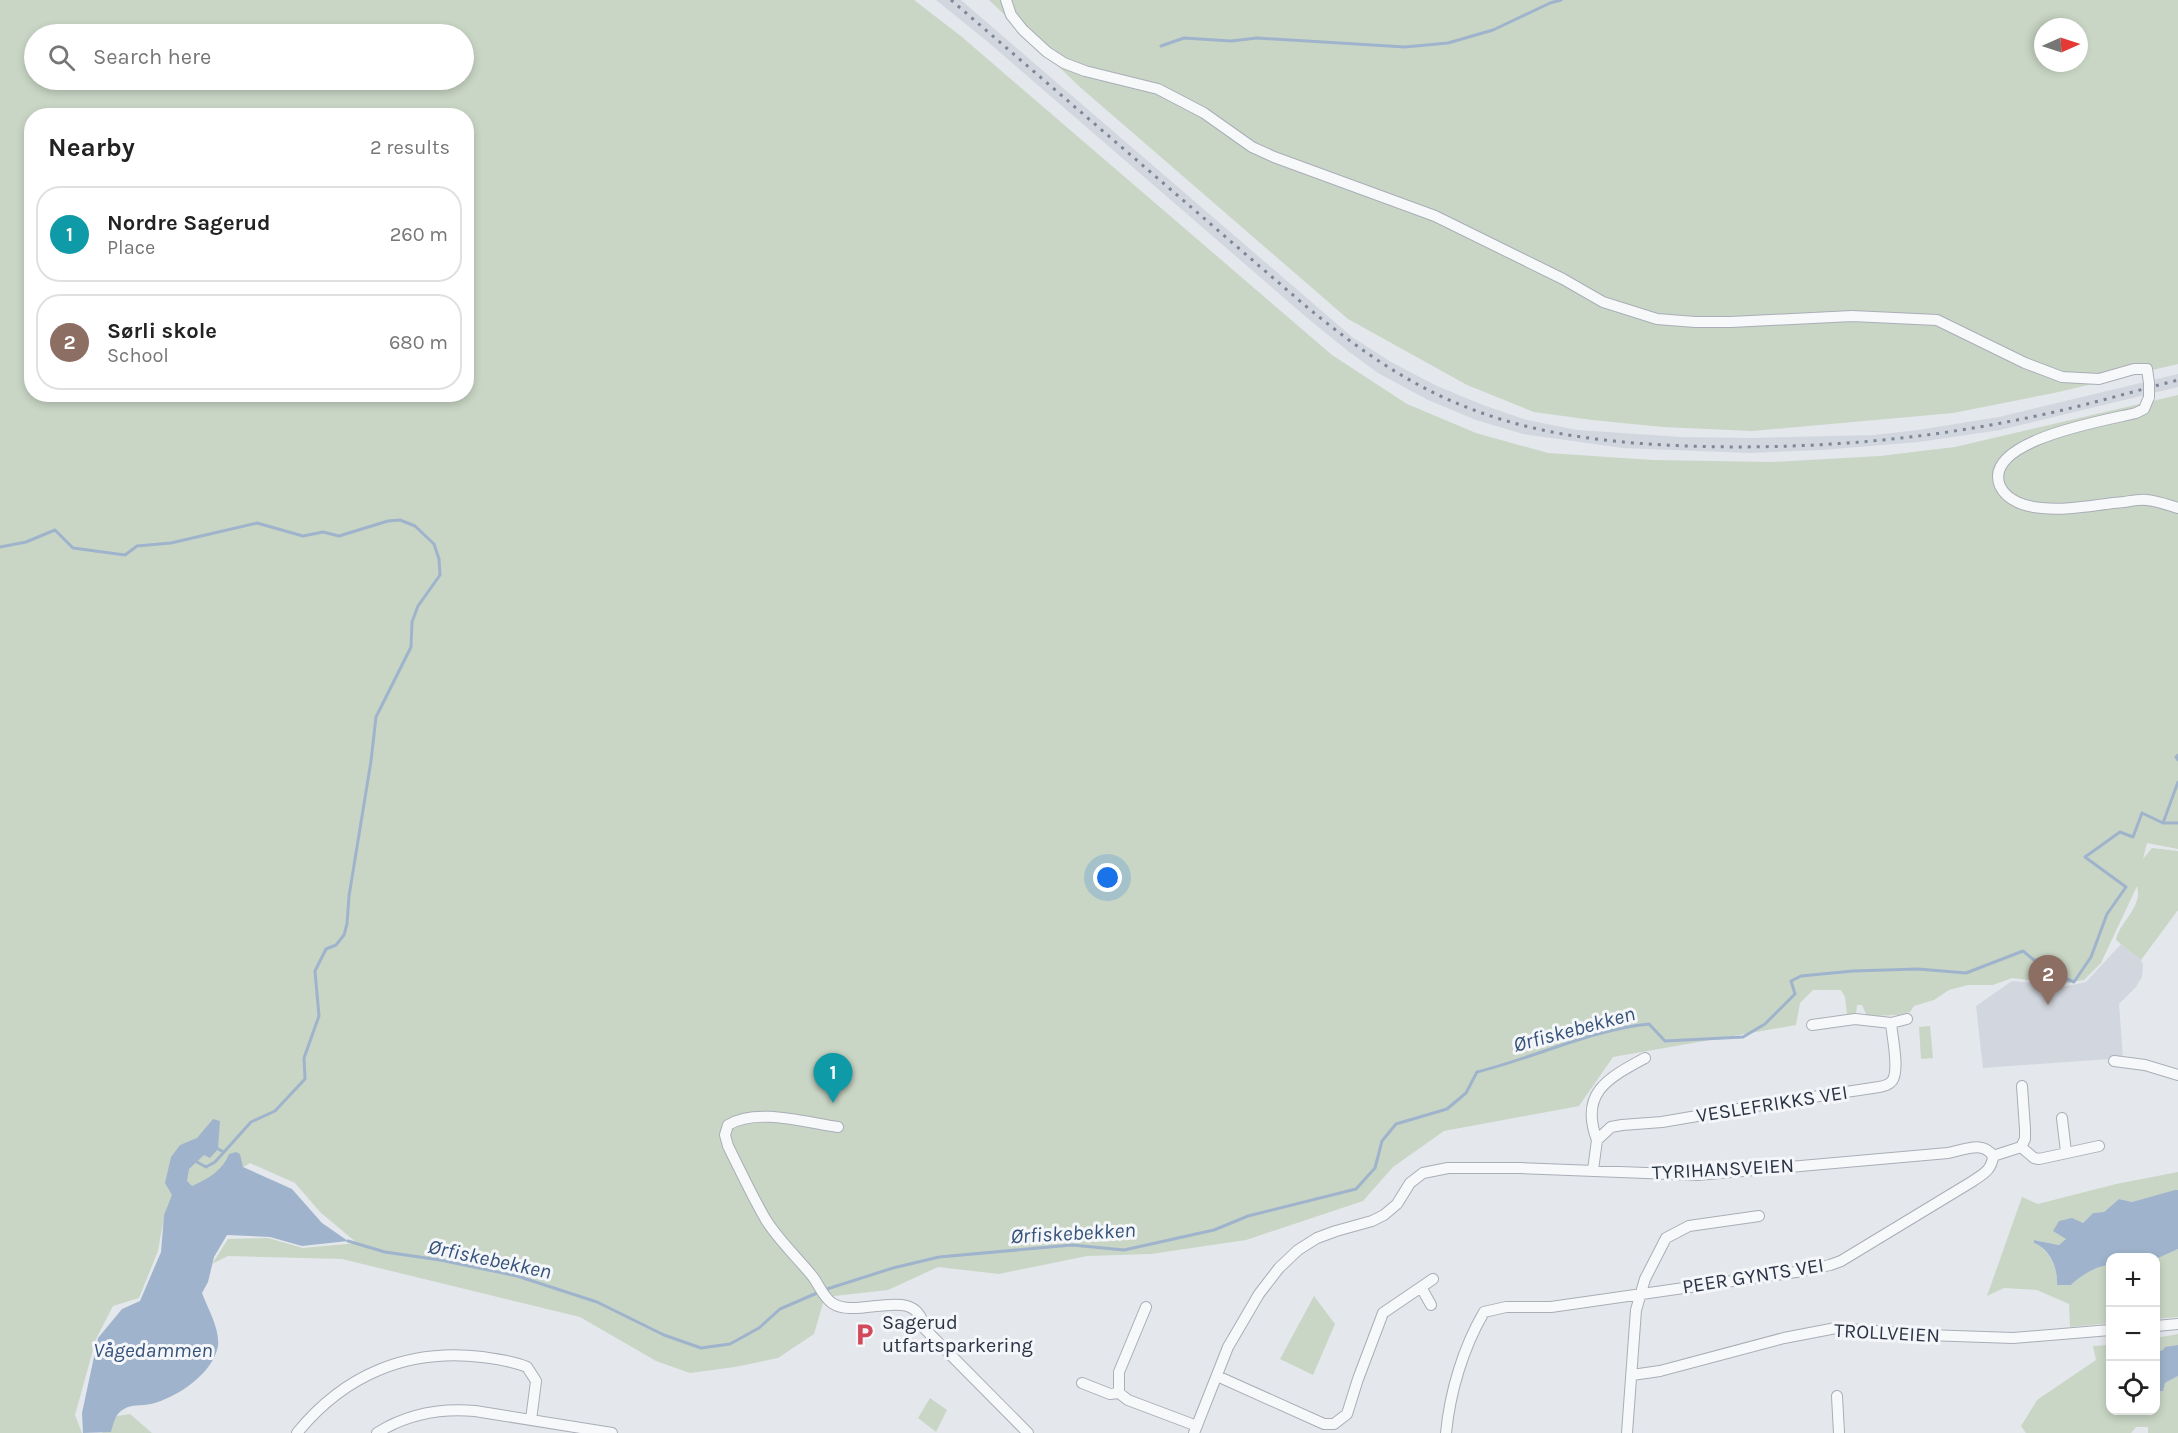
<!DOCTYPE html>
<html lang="en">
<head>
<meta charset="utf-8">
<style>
	:root { --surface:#fff; --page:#f6f6f6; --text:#222; --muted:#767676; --line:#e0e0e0; --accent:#d1495b }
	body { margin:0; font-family:Karla,sans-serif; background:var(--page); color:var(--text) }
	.controls { position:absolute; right:18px; bottom:18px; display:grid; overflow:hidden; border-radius:12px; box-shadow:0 3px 9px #0003 }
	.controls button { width:54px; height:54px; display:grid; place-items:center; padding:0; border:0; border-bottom:2px solid var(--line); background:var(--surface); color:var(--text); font:30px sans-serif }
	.compass { position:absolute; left:2034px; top:18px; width:54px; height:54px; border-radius:50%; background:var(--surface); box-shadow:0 3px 9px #0003; rotate:87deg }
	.you { position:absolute; left:1108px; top:878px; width:21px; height:21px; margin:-15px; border:4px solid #fff; border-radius:50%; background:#1a73e8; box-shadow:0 0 0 9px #1a73e833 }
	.badge { display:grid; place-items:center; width:39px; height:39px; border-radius:50%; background:var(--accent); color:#fff; font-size:20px; font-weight:700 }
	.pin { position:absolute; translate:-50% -50px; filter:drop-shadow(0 2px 3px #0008) }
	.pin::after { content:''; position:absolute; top:32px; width:21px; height:18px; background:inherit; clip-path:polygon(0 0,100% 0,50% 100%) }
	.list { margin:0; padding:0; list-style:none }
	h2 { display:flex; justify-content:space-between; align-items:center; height:78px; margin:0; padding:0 24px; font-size:26px }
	h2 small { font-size:20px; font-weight:400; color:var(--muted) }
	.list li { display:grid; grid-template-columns:39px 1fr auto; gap:18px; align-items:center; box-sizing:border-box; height:96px; margin:0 12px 12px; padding:0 12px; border:2px solid var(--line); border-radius:24px }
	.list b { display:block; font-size:22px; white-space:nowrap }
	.list p { margin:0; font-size:20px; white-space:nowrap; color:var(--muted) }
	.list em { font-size:20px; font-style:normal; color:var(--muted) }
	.icon { flex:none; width:33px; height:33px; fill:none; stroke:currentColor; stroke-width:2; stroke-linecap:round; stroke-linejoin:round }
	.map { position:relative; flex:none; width:2178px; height:1433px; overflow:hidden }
	.search { position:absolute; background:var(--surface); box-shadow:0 3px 9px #0003; left:24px; top:24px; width:450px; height:66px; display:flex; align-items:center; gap:15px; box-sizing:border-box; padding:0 21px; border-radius:33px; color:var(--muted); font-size:22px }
	.panel { position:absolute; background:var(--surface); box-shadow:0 3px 9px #0003; left:24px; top:108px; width:450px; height:294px; border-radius:24px }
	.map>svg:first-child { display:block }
	.built { fill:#d2d6de }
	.green { fill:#c9d6c5; fill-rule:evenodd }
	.water { fill:#9fb4cc }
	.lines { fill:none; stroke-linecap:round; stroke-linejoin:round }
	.stream { stroke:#9fb4cc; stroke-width:3 }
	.street-casing { stroke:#a9aeb7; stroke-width:12 }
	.street { stroke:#f7f8fa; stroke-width:10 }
	.rail { stroke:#7d8696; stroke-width:3; stroke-dasharray:3 6; stroke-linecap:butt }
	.street-bridge-casing { stroke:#a9aeb7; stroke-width:12; stroke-linecap:butt }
	.street-bridge { stroke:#f7f8fa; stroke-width:10 }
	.labels { text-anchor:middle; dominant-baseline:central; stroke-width:6; stroke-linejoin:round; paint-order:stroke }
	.street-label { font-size:20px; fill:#2b3445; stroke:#f4f6f9 }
	.poi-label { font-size:20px; fill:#2b3445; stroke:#f4f6f9; text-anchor:start }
	.water-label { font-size:21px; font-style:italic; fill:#34527a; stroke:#f4f6f9 }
</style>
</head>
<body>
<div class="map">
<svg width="2178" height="1433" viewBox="0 0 2178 1433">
	<rect width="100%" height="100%" fill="#e4e7ec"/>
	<path class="built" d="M936,0H961L1352,337L1391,362L1437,386L1483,405L1527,420L1577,430L1681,437L1752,438L1874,435L1918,430L1999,417L2178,374V387L2000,430L1919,442L1821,450L1749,453L1623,448L1523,434L1476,420L1428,400L1378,373L1348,351L1312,322L988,42Z
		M2121,944L2141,960L2143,965L2142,977L2136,987L2119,1004L2123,1058L1983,1068L1976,1006L2012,981L2033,983L2044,991L2086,982Z"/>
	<path class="green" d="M0,0H914L962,37L1332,355L1407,404L1476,433L1548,453L1653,460L1772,462L1880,456L1955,447L2178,395V849L2147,843L2143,859L2152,848L2178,851V910L2141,960L2116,940C2120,920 2143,908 2137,886L2101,963L2084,980L2047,986L2037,981L2012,978L1993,985H1968L1949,990L1934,1000L1914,1006L1910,1012L1899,1015L1867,1016L1862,1005H1857L1856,1014H1847L1845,997L1841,990H1813L1800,1003L1796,1025L1613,1057L1579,1106L1444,1131L1393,1167L1363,1201L1246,1240L1151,1254L1087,1256L999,1274L938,1267L888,1290L834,1296L823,1303L814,1334L778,1358L735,1367L690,1373L656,1361L580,1317L342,1259L228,1256L212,1264L228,1239L268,1238L303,1248L357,1243L320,1212L295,1183L250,1163L164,1217L158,1251L139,1298L113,1306L96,1339L75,1415L82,1433H0ZM34,34H464V80H34ZM32,116H466V394H32Z
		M989,0H2178V364L2054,393L1953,413L1752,431L1663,427L1592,420L1534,412L1467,385L1348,319L1081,88ZM2043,27H2079V63H2043Z
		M1930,1026L1933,1058L1921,1059L1919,1027Z
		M2178,1172V1190L2132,1202L2119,1199L2104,1212L2093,1213L2083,1223L2068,1220L2059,1221V1233L2067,1239L2059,1245L2035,1240L2034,1243C2049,1249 2058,1268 2057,1284L2071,1285C2080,1276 2098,1265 2110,1265V1323L2070,1327L2069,1304L2037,1290L2004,1288L1987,1296L2022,1197L2038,1204L2116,1184Z
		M2178,1249V1317L2156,1319V1259Z
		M1314,1296L1335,1324L1313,1375L1280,1359Z
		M2178,1334V1345L2156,1352V1338Z
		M2110,1345V1410H2156V1392H2161L2165,1383L2178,1376V1433H2148V1427H2136L2131,1433H2026L2021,1426L2037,1400L2096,1360L2093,1346Z
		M930,1398L947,1410L936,1432L918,1418Z
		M130,1414L152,1433H102L117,1416Z"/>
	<path class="water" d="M213,1119L220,1121L218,1149L210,1158L204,1155L189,1169L187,1181L192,1186C208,1179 223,1170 229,1154L236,1152L240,1154L243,1167L292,1189L322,1223L348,1241L302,1246L270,1237L227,1235L214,1257L208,1282L202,1293C208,1309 220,1329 218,1346C213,1374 176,1398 151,1404C142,1406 131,1404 124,1409C115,1414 114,1422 111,1432L83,1433L82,1413L98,1338L122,1309L140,1301L161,1252L164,1215L172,1195L165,1183L171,1157L180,1145L197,1138Z
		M2175,1190H2178V1249L2156,1259L2110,1258V1265C2098,1265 2080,1276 2071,1285H2057C2058,1268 2050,1249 2034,1243V1240L2059,1245L2066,1239L2053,1231L2059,1221L2072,1218L2083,1223L2093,1213L2104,1212L2119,1199L2132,1202Z
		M2178,1345V1376L2165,1383L2163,1391L2156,1392V1352L2163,1350L2165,1347Z"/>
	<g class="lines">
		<path class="stream" d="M1161,46L1184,38L1231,41L1257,38L1405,47L1448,43L1493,30L1550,3L1561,0
			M0,547L26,542L55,530L73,548L125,555L137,546L171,543L257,523L303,536L323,532L339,536L388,521L400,520L415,526L434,544L439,559L440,575L418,606L412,622L411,647L376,717L371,761L349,896L347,924L344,935L336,945L326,949L315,971L319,1016L304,1058L305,1079L275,1111L251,1122L215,1162L206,1167L197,1162
			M2178,755L2176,757L2178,760
			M2163,823H2178
			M218,1149L224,1152
			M348,1241L385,1252L440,1260L517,1276L597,1302L664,1335L701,1348L730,1344L759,1328L780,1309L817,1293
			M827,1289L893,1268L939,1257L1072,1245L1124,1250L1214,1230L1248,1216L1356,1189L1375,1168L1382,1141L1396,1124L1447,1109L1466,1093L1477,1072C1534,1058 1590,1030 1649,1024L1665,1041L1743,1037L1765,1024L1795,994L1791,981L1801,976L1853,971L1918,969L1966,973L2023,951L2046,970L2074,982L2091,957L2107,914L2126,887L2085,857L2120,832L2133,837L2142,813L2163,823L2178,782"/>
		<defs>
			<path id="street" d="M1006,0L1011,15L1023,30L1047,52L1064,63L1085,71L1158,89L1204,113L1252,147L1274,157L1435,216L1563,279L1603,302L1657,319L1695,322H1731L1852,316L1937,320L2025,363L2062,377L2099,379L2134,369H2147L2149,383
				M2149,397L2144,409L2136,413C2108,420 1981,440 2000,486C2007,501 2026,507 2042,508C2068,511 2098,504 2124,502C2131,501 2140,499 2147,500C2157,501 2168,505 2178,508
				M1812,1025L1855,1019L1891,1023L1907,1019
				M2114,1061L2145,1065L2178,1075
				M2062,1118L2066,1152
				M838,1127C807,1123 757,1107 728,1125L725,1135L728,1146C740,1170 752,1196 766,1220C779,1241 798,1258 813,1277C819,1285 823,1297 832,1303C858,1321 917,1282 924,1328L1028,1433
				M1597,1140C1579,1093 1608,1078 1645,1058
				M2021,1147L2034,1158L2039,1159L2099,1146
				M1993,1156L2021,1147L2025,1139V1129L2022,1086
				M1593,1170L1597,1140L1611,1127L1622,1125L1662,1122L1773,1103L1879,1087C1884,1086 1889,1085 1892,1081C1900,1071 1892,1036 1891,1023
				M1421,1287L1431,1305
				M2156,1326L2178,1324
				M1632,1375L1660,1371L1784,1338L1836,1328L1927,1335L2013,1338L2110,1330
				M1217,1376L1324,1424H1334L1347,1414L1358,1379L1383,1313L1433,1279
				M1082,1383L1110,1394L1119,1393L1128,1400L1197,1426
				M1119,1393V1372L1146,1307
				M1837,1396L1839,1433
				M297,1433C344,1375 407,1348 482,1357C496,1359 514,1361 527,1367L536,1381L531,1420
				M377,1433C407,1414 440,1408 475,1411L612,1433
				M1194,1433L1228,1347L1259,1294L1279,1268L1298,1250L1317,1238L1336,1231L1372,1221L1384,1215L1397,1204L1410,1183L1423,1173L1448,1168H1520L1697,1175L1948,1153C1964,1150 1983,1140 1993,1156
				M1446,1433C1450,1392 1463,1348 1484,1312L1506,1307H1551L1803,1271L1830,1265L1841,1261L1973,1181C1983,1174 1992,1170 1993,1156
				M1627,1433L1636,1310L1645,1279L1666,1238L1689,1226L1759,1216"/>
		</defs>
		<use href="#street" class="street-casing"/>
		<use href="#street" class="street"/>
		<path class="rail" d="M951,0L1308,308C1357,348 1407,384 1466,407C1536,435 1611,443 1686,446C1803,450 1921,441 2036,416C2084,406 2131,392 2178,380"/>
		<defs>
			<path id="street-bridge" d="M2149,383V397"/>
		</defs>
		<use href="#street-bridge" class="street-bridge-casing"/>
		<use href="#street-bridge" class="street-bridge"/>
	</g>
	<defs>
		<symbol id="parking-bare" viewBox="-9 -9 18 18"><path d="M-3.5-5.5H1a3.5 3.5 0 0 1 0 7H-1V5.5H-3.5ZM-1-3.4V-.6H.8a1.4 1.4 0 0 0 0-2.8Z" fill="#d1495b" stroke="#f4f6f9" stroke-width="2.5" paint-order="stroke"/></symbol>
	</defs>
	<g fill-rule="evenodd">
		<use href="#parking-bare" x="848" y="1318" width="33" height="33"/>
	</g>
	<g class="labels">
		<g class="street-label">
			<text transform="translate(1772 1104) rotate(-9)">VESLEFRIKKS VEI</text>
			<text transform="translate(1723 1169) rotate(-3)">TYRIHANSVEIEN</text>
			<text transform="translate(1753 1276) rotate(-9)">PEER GYNTS VEI</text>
			<text transform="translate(1887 1333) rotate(3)">TROLLVEIEN</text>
		</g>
		<g class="poi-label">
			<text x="882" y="1322">Sagerud<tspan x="882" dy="23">utfartsparkering</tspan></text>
		</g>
		<g class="water-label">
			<text transform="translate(1574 1029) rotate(-15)">Ørfiskebekken</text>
			<text transform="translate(1073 1233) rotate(-3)">Ørfiskebekken</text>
			<text transform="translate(490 1259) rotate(12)">Ørfiskebekken</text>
			<text x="153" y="1350">Vågedammen</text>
		</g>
	</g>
</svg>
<div class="controls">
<button>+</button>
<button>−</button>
<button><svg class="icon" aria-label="locate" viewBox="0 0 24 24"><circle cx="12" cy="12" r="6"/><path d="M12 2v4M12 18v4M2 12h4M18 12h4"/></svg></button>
</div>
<svg class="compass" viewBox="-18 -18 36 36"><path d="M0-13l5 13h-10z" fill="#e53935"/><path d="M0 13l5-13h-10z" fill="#767676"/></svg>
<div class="you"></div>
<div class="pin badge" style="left:833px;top:1103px;background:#0f9aa8">1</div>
<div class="pin badge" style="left:2048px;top:1005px;background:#8d6e63">2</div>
<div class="search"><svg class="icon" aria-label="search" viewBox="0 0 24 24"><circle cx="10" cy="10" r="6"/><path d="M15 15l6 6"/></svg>Search here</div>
<section class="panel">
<h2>Nearby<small>2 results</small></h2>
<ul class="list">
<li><span class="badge" style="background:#0f9aa8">1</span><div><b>Nordre Sagerud</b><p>Place</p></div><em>260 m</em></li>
<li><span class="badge" style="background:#8d6e63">2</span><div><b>Sørli skole</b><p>School</p></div><em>680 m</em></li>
</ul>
</section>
</div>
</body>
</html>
